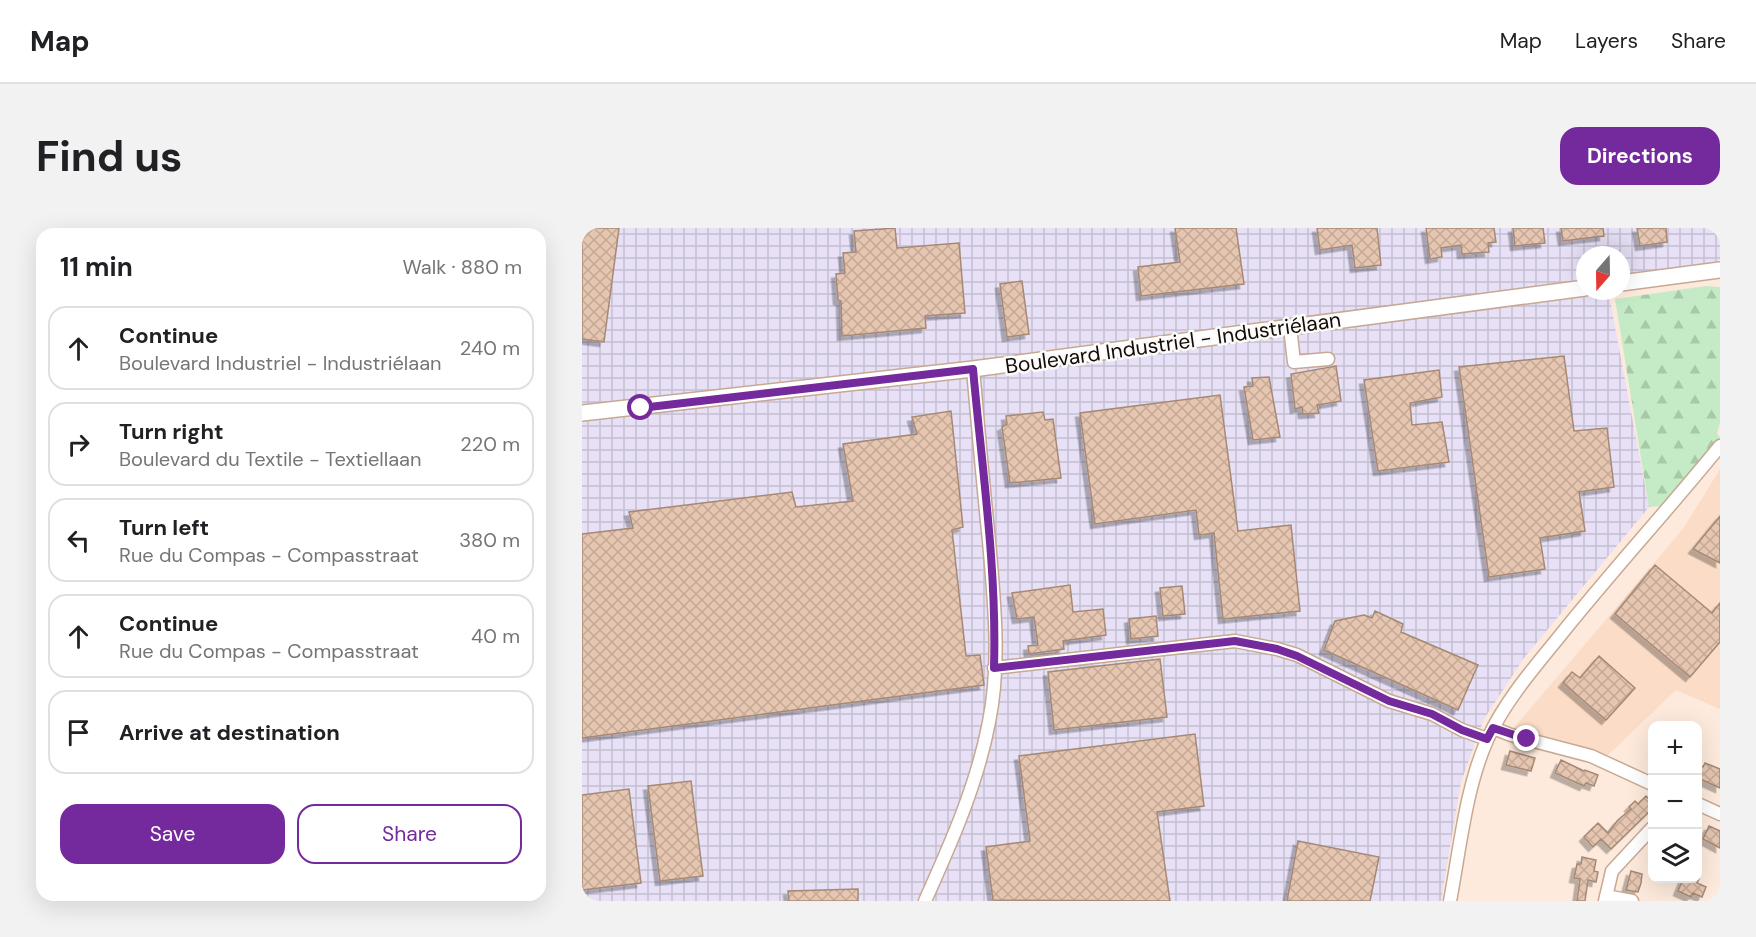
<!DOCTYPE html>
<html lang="en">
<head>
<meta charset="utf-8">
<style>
	:root { --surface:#fff; --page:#f2f2f2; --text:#202124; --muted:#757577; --line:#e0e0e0; --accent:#742a9d }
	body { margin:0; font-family:"DM Sans",sans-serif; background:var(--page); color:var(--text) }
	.controls { position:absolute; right:18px; bottom:18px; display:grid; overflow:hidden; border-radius:12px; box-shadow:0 6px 24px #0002 }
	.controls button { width:54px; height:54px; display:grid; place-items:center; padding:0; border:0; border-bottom:2px solid var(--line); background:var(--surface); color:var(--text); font:30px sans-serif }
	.compass { position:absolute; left:994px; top:18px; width:54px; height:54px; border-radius:50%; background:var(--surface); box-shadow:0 6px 24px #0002; rotate:200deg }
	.stop { position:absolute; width:18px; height:18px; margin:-14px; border:4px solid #742a9d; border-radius:50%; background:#fff }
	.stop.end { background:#742a9d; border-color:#fff; box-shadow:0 2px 6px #0008 }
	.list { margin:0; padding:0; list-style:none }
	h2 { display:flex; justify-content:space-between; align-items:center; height:78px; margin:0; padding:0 24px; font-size:26px }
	h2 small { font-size:20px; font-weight:400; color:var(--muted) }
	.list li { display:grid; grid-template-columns:39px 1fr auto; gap:18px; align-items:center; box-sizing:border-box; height:84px; margin:0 12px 12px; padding:0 12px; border:2px solid var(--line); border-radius:18px }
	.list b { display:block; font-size:22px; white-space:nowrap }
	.list p { margin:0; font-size:20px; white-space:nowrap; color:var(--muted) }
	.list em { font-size:20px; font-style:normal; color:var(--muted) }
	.actions { display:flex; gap:12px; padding:18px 24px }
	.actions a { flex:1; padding:14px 0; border:2px solid var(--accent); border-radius:18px; text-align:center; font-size:21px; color:var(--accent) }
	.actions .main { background:var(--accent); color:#fff }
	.icon { flex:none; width:33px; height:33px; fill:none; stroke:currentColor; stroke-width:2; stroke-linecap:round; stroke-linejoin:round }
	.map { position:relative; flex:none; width:1138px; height:673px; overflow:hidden; border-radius:18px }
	header { display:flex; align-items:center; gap:36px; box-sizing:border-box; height:84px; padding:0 30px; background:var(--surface); border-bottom:2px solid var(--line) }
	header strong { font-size:28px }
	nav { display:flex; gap:33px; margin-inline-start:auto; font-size:21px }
	.intro { display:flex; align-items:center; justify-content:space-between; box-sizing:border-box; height:144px; padding:0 36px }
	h1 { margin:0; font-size:42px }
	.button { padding:15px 27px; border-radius:18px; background:var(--accent); color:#fff; font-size:21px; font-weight:700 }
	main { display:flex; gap:36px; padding:0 36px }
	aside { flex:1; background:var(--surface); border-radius:18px; box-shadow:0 6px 24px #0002 }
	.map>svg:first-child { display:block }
	.built { fill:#fbdcc6 }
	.industrial { fill:url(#industrial-grid) }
	.forest { fill:url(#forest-firs) }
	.building { fill:url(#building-cross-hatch); stroke:#a68975; stroke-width:1.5; filter:url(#shadow) }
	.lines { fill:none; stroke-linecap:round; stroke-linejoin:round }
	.minor-casing { stroke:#c7a993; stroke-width:15 }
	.major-casing { stroke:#c7a993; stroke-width:18 }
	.minor { stroke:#fff; stroke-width:12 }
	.major { stroke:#fff; stroke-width:15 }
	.route { stroke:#742a9d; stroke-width:8 }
	.labels { text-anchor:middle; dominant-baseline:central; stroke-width:5; stroke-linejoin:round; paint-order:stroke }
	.street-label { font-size:21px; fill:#150b04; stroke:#fbfbfb }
</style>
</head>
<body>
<header>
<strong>Map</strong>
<nav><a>Map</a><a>Layers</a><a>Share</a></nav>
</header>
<div class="intro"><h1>Find us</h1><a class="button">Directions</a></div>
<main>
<aside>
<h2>11 min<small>Walk · 880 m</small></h2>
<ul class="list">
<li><svg class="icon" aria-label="ahead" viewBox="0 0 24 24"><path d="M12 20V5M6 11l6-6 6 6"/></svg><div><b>Continue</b><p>Boulevard Industriel - Industriélaan</p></div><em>240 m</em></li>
<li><svg class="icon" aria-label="right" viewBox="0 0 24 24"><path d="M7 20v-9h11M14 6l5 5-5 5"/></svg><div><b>Turn right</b><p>Boulevard du Textile - Textiellaan</p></div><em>220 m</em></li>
<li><svg class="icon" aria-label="left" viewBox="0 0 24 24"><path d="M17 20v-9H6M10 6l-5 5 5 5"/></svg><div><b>Turn left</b><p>Rue du Compas - Compasstraat</p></div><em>380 m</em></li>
<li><svg class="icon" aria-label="ahead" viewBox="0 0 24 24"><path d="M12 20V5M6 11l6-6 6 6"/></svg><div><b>Continue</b><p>Rue du Compas - Compasstraat</p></div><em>40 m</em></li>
<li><svg class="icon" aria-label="arrive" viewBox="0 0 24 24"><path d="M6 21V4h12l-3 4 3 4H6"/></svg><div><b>Arrive at destination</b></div></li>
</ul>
<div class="actions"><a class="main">Save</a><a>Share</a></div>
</aside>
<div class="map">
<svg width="1138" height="673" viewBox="0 0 1138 673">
	<defs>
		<pattern id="industrial-grid" width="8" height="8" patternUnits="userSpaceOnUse" patternTransform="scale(1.5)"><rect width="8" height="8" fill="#e7e0f6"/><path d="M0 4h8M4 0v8" fill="none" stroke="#c5bfd1"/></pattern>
		<pattern id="forest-firs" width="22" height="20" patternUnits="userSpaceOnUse" patternTransform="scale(1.5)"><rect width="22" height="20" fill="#c5ebc6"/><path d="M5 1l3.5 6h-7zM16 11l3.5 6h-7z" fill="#a8c8a8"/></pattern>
		<pattern id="building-cross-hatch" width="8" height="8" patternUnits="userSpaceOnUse" patternTransform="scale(1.5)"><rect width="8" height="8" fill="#e6c6b1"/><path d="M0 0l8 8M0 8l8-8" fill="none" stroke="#c4a997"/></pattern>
		<filter id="shadow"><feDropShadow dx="-4.5" dy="4.5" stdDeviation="0" flood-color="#0004"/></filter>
	</defs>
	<rect width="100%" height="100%" fill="#fdeadc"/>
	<path class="built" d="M1138,241V481L1094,462L1025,528L931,501L1101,301Z"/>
	<path class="industrial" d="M0,0H1138V32L1039,62V27H1003V63H1037L1027,67L1067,279L942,430L902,491L879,554L859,673H0Z"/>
	<path class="forest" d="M1124,58L1138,59V195L1135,205L1138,210V217L1078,278L1067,279L1033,71Z"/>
	<path class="building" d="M0,0H37L22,114L0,111Z
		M313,0L315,20L377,15L383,85L343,88L344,100L260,108L259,73L256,72L254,46L263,45L261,25L274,24L272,3Z
		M593,0H654L662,56L559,68L556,39L598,34Z
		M735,0H795L799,37L773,40L770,17L738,22Z
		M844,0H912L914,14L906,15L907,24L880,26L879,17L859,20L860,29L848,31Z
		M931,0H961L963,15L933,18Z
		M979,0H1021L1022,8L981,13Z
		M1055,0H1084L1085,14L1058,18Z
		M440,53L447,106L425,109L418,56Z
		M982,128L992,203L1025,200L1032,259L997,264L1003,303L958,310L963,341L907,349L877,139Z
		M754,138L759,173L735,177L737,185L721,186L720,179L713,181L709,146Z
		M857,142L860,169L828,175L830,197L860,194L867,234L796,243L782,152Z
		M687,149L698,209L671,212L662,159L671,158L670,150Z
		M638,167L656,303L709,297L718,383L641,391L632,305L617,307L614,282L513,296L498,185Z
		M369,183L381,299L370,302L384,428L398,427L402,457L0,510V306L51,300L47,284L210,264L214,279L271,273L261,216L335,206L330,189Z
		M461,184L463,192L471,191L479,250L428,255L420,199L425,196L424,188Z
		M1138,288V335L1111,321Z
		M1073,337L1130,385L1138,375V414L1108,449L1033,386Z
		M488,357L491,384L521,381L524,407L481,413L482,421L447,426L446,418L456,417L452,389L435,391L430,365Z
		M600,358L603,386L581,388L578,360Z
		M793,383L821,396L819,404L896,437L876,482L742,422L753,393L782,387L790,390Z
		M574,388L576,408L549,411L547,391Z
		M1017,428L1053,460L1024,492L981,455L990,444L998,450Z
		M578,431L585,489L472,502L466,444Z
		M613,506L622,578L575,584L588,673L411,672L404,619L448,613L437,528Z
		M928,523L953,530L949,543L924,537Z
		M979,532L1002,543L1003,542L1016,547L1012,558L1004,555L1002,558L973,545Z
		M1123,535L1138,541V560L1116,550L1118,537L1121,539Z
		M109,553L121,648L78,653L66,558Z
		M47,561L59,655L0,662V567Z
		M1064,568L1071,575V580L1029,621L1019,611L1011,619L1002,609L1016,595L1026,605L1036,592L1049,581L1047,579L1053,573L1056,576Z
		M1127,598L1138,603V620L1121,611Z
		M716,613L797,629L788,673H705Z
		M1000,629L1014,632L1012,643L1016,644L1014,654L1006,652L1003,673H995L998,651L992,650L995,636H999Z
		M1049,643L1060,646L1059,655L1056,664L1044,662Z
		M1101,651H1117L1115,655L1124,659L1120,669L1111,665L1109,669L1096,663Z
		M276,661V673H207L206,663Z"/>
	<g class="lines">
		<defs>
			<path id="minor" d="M708,99L712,134L746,131
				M412,440L653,413L695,421L715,427L807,473L850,486L880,502L905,511
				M911,500L929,507L1009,528L1070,556
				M1116,576L1138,586
				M1024,668L1050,673
				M343,673C369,615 395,557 407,494C419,435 412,372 407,313C401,256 396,198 391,141
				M868,673C878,620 884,558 906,510C924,472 951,441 977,409C1029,344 1085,283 1138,218
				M1023,673L1030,643L1070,600"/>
			<path id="major" d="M1039,55L1138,42
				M0,185L391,141L1003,60"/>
		</defs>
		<use href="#minor" class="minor-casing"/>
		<use href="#major" class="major-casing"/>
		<use href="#minor" class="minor"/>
		<use href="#major" class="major"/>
	</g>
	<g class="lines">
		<path class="route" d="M59,180L391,141C400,240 415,341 412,440L653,413L695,421L715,428L807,473L850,486L880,502L905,511L911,500L945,511"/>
	</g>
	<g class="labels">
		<g class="street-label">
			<text transform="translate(591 115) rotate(-8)">Boulevard Industriel - Industriélaan</text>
		</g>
	</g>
</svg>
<div class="controls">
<button>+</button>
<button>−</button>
<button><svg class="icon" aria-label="layers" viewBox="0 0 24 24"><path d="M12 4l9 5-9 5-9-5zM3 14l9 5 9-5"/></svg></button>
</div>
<svg class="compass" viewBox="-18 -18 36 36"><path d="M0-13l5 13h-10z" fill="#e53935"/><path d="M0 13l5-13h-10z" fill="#757577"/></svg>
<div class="stop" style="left:59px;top:180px"></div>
<div class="stop end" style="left:945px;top:511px"></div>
</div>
</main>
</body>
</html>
